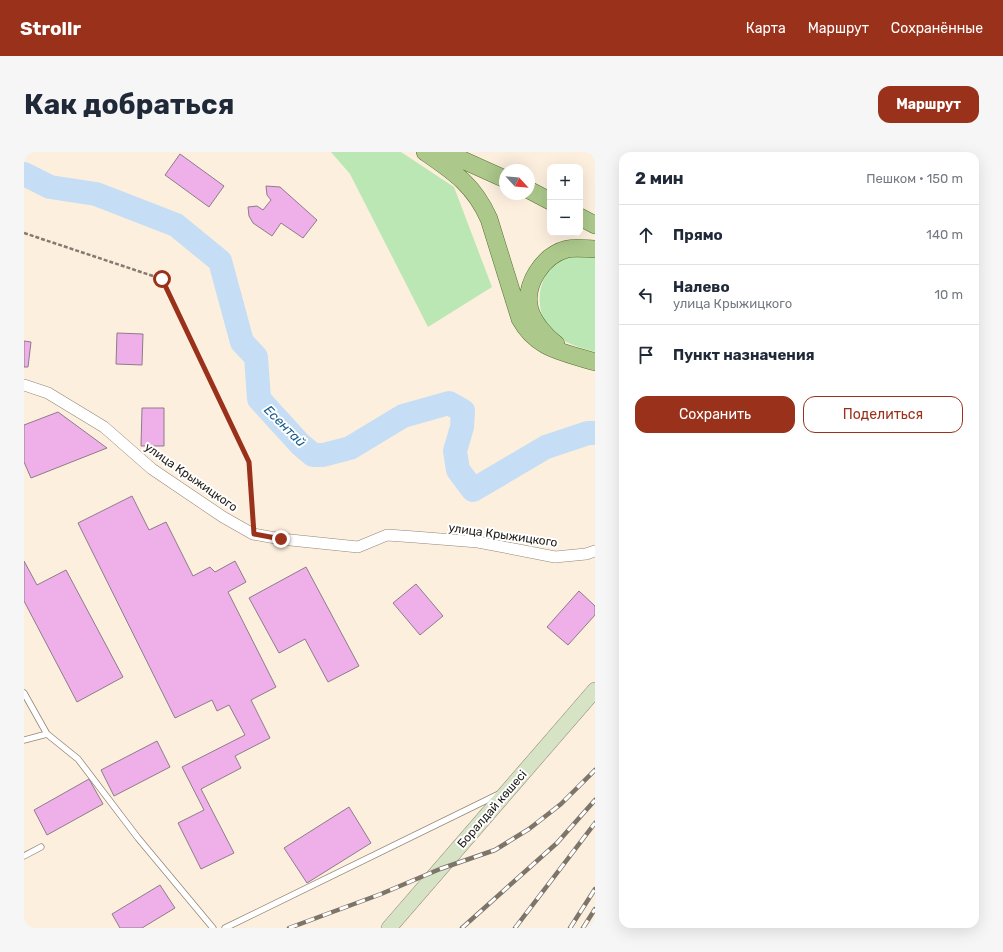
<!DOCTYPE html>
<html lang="ru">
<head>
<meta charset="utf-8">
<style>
	:root { --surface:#fff; --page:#f6f6f7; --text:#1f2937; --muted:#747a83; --line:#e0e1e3; --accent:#9a311b }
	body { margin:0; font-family:Rubik,sans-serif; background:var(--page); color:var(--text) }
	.controls { position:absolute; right:12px; top:12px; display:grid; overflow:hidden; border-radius:8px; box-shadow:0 4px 16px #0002 }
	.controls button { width:36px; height:36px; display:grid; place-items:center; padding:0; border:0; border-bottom:1px solid var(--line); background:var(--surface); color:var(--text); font:20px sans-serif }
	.compass { position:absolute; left:475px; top:12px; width:36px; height:36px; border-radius:50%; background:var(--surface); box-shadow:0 4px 16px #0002; rotate:116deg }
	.stop { position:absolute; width:12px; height:12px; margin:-9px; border:3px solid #9a311b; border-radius:50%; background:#fff }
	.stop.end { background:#9a311b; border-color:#fff; box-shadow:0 1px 4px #0008 }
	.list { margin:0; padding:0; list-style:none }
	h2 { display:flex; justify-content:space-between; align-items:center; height:52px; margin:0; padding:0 16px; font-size:17px }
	h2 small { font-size:13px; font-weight:400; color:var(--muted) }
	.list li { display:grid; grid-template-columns:26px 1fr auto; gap:12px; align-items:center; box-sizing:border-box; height:60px; padding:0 16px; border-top:1px solid var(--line) }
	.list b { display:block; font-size:15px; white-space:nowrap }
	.list p { margin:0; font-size:13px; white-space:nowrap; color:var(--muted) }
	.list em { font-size:13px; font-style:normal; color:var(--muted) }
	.actions { display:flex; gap:8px; padding:12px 16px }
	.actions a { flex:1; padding:9px 0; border:1px solid var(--accent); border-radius:12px; text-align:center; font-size:14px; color:var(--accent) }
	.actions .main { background:var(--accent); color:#fff }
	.icon { flex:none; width:22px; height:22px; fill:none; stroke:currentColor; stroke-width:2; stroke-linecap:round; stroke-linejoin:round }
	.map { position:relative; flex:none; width:571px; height:776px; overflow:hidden; border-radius:12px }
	header { display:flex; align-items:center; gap:24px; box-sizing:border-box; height:56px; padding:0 20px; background:var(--accent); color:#fff }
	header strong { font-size:19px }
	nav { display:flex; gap:22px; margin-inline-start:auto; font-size:14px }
	.intro { display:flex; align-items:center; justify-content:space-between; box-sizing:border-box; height:96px; padding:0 24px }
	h1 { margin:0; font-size:28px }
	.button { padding:10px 18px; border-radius:12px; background:var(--accent); color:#fff; font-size:14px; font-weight:700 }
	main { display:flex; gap:24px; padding:0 24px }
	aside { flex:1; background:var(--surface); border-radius:12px; box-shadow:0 4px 16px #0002 }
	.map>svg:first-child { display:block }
	.green { fill:#bbe7b4 }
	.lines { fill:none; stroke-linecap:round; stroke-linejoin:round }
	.river { stroke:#c5def5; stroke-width:24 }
	.building { fill:#efb0e9; stroke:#8c7c8a }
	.lane-casing { stroke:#928677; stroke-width:7 }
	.street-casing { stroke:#928677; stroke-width:12 }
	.secondary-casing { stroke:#928677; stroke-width:16 }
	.primary-casing { stroke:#577330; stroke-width:18 }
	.path { stroke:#847b70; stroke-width:2.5; stroke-dasharray:4 2; stroke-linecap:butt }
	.lane { stroke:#fff; stroke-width:5.5 }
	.street { stroke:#fff; stroke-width:11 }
	.secondary { stroke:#d6e3c5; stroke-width:15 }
	.primary { stroke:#acc88b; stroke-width:17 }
	.rail-casing { stroke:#7d756a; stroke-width:4.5 }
	.rail { stroke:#fff; stroke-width:3; stroke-dasharray:9; stroke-linecap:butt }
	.route { stroke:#9a311b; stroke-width:5 }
	.labels { text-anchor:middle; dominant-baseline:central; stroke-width:4; stroke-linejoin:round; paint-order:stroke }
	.street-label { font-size:12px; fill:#1f1b15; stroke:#fff }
	.water-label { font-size:13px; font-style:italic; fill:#155c8f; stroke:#fff }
</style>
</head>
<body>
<header>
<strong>Strollr</strong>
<nav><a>Карта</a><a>Маршрут</a><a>Сохранённые</a></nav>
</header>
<div class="intro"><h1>Как добраться</h1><a class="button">Маршрут</a></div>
<main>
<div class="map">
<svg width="571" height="776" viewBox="0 0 571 776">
	<rect width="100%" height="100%" fill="#fdefde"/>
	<path class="green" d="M307,0H377L430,35L468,135L404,175L326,22Z
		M551,103L571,104V200C558,196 542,192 531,183C510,164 510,127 534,110C539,106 545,105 551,103Z"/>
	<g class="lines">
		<path class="river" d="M0,22L26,35L72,42L152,73L196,109L218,190L232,205L235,247L276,292L289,303H299L326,296L379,264L425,251L439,259L438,275L431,299L434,318L449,338L522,295L564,281H571"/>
	</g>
	<path class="building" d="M156,2L200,34L185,55L141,23Z
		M242,34L256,35L293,68L279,86L257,71L248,84L229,71L225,64L224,55L233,54L239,58L247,48L243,43Z
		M93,181L119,182L118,213L92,212Z
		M0,189L7,190L4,215H0Z
		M118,256H140V294H117Z
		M34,260L83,296L7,326L0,310V273Z
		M108,344L125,378L142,370L169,424L186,415L191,420L211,409L222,430L204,440L252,535L227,548L246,586L211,604L217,616L177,637L210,701L177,717L154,671L180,658L158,615L221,583L205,553L193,559L188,548L151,566L54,371Z
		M0,409L13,433L42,418L99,525L53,550L0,449Z
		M282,415L335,514L304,530L281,487L255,501L225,446Z
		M392,432L419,464L396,483L369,451Z
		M555,439L571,454V463L544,493L523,475Z
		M133,589L146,615L90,644L77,618Z
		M65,627L79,652L23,683L10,658Z
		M325,655L347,691L283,731L260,696Z
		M136,733L151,756L118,776H96L88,762Z"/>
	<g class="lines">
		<defs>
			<path id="lane" d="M0,541L23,582L54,607L114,686L189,776
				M0,588L23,582
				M0,704L17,695
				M201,776L475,642"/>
			<path id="street" d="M0,233L24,241L80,275L128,317L199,365L229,382L257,387L334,395L363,383L391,385L454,390L531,405L562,402L571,399"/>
			<path id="secondary" d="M365,776L571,538"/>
			<path id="primary" d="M401,0C430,20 450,33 465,67L496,167C513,198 540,200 571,210
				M421,0L481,27
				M505,38L526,49
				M556,65L571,73
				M532,192C521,184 510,171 506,158C499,133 519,103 543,97C552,95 562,97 571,97"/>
		</defs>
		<use href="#lane" class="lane-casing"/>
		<use href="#street" class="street-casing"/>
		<use href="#secondary" class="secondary-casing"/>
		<use href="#primary" class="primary-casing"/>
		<path class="path" d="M0,81L138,127L225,310L229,370"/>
		<use href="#lane" class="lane"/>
		<use href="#street" class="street"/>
		<use href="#secondary" class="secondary"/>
		<use href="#primary" class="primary"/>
		<defs>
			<path id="rail" d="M265,776L357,742L416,717L471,698L505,677L537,652L571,618
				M438,776L533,691L571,648
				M491,776L571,671
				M546,776L571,737
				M559,776L571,757"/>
		</defs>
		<use href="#rail" class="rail-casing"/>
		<use href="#rail" class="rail"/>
	</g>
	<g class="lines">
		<path class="route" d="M138,127L225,310L230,382L257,387"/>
	</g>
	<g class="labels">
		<g class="street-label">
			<text transform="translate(167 325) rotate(35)">улица Крыжицкого</text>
			<text transform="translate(479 383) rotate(8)">улица Крыжицкого</text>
			<text transform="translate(468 657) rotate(-49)">Боралдай көшесі</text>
		</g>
		<g class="water-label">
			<text transform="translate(261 274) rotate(45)">Есентай</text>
		</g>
	</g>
</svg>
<div class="controls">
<button>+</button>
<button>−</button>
</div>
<svg class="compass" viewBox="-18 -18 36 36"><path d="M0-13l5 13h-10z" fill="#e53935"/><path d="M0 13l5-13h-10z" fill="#747a83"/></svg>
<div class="stop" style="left:138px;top:127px"></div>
<div class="stop end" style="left:257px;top:387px"></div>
</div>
<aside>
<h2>2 мин<small>Пешком · 150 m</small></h2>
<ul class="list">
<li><svg class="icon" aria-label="ahead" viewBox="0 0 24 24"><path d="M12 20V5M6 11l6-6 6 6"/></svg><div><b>Прямо</b></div><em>140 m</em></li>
<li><svg class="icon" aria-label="left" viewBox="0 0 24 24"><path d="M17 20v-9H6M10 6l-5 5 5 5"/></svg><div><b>Налево</b><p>улица Крыжицкого</p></div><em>10 m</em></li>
<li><svg class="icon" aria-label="arrive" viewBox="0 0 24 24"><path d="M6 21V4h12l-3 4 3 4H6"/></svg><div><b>Пункт назначения</b></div></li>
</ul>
<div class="actions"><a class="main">Сохранить</a><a>Поделиться</a></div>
</aside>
</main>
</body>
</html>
